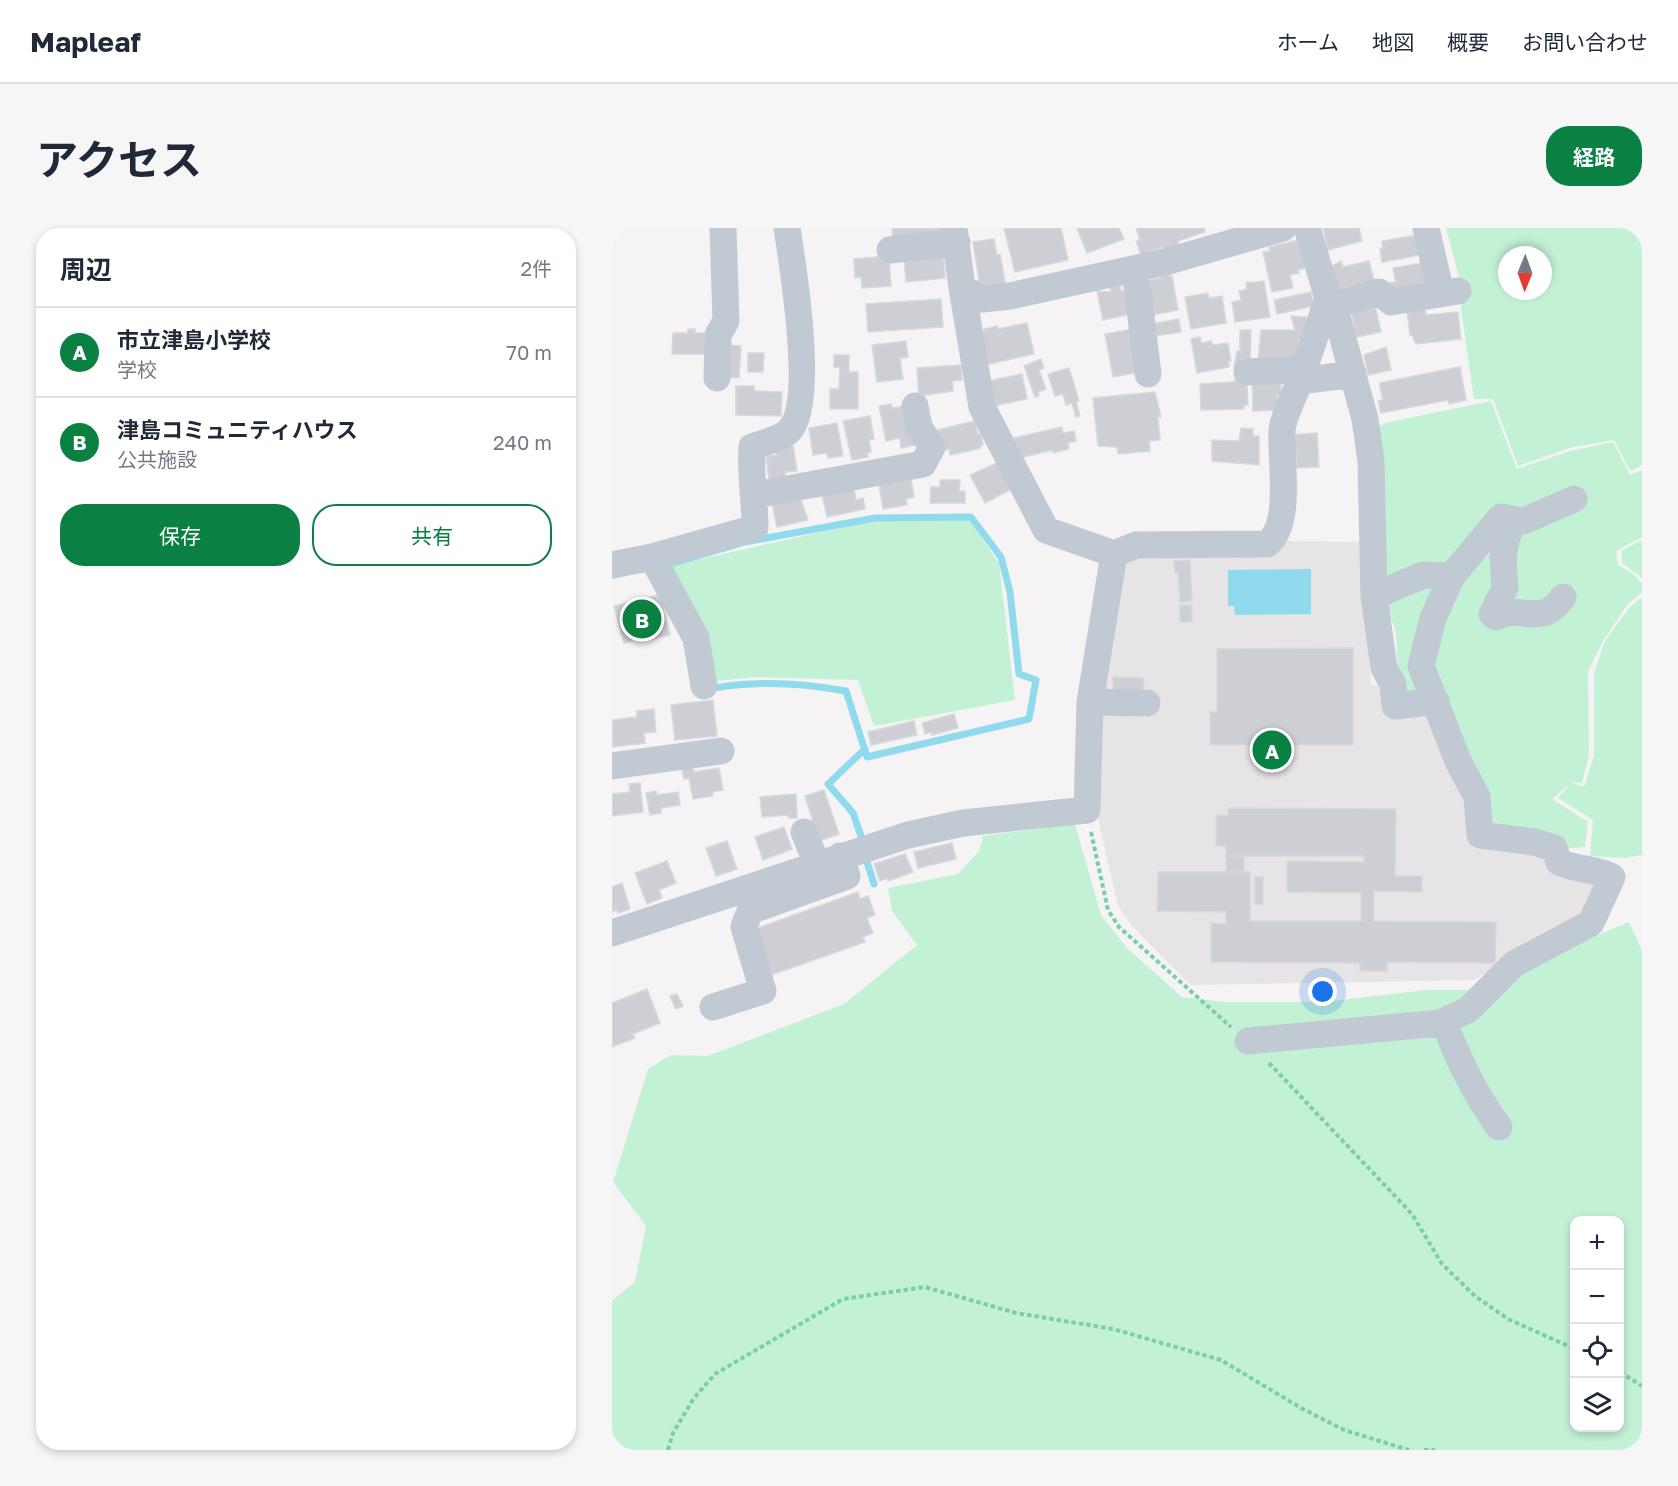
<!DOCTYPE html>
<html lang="ja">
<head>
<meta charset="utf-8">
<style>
	:root { --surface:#fff; --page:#f6f6f7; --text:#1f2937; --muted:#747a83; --line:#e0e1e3; --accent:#0b8043 }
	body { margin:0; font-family:"Golos Text","Noto Sans JP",sans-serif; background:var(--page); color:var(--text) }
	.controls { position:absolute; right:18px; bottom:18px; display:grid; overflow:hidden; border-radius:12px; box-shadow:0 3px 9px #0003 }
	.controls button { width:54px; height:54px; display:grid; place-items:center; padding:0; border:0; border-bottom:2px solid var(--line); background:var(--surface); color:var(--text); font:30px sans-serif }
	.compass { position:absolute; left:886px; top:18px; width:54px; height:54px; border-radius:50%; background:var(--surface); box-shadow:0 3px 9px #0003; rotate:181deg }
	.you { position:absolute; left:711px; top:764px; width:21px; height:21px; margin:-15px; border:4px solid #fff; border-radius:50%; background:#1a73e8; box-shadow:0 0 0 9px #1a73e833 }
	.badge { display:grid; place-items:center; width:39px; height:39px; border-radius:50%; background:var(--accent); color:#fff; font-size:20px; font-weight:700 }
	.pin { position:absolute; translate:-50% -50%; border:3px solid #fff; box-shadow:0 2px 6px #0006 }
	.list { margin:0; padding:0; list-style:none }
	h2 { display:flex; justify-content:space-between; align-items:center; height:78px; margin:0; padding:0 24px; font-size:26px }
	h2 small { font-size:20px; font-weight:400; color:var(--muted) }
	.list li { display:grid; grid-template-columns:39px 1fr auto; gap:18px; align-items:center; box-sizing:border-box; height:90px; padding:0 24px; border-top:2px solid var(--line) }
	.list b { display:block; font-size:22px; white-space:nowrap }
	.list p { margin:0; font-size:20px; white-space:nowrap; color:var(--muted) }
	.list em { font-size:20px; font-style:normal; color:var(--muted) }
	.actions { display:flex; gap:12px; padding:18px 24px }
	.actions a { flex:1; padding:14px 0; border:2px solid var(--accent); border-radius:24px; text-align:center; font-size:21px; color:var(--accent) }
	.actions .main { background:var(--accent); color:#fff }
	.icon { flex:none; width:33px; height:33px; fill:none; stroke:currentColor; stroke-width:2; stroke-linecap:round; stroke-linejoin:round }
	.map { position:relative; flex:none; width:1030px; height:1222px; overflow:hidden; border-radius:24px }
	header { display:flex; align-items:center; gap:36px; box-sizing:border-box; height:84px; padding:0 30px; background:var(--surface); border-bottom:2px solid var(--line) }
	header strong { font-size:28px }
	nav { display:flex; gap:33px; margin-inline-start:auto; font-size:21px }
	.intro { display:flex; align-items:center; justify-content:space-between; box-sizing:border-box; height:144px; padding:0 36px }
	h1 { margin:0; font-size:42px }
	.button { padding:15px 27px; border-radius:24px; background:var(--accent); color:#fff; font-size:21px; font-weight:700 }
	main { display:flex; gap:36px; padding:0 36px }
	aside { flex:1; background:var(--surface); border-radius:24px; box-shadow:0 3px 9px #0003 }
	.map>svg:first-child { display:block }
	.education { fill:#e6e4e5 }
	.green { fill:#c3f1d5; fill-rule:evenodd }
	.water { fill:#90daee }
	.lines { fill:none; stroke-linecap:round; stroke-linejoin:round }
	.stream { stroke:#90daee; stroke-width:7 }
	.building { fill:#cdcfd5; stroke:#d7d9de; stroke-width:1.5 }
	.path { stroke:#7ad0a6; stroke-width:4; stroke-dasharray:4.5 3; stroke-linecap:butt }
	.minor { stroke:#c1cad2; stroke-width:27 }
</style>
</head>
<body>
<header>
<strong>Mapleaf</strong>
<nav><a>ホーム</a><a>地図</a><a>概要</a><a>お問い合わせ</a></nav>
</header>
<div class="intro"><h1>アクセス</h1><a class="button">経路</a></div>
<main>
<aside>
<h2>周辺<small>2件</small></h2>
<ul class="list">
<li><span class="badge">A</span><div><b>市立津島小学校</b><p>学校</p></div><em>70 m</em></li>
<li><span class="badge">B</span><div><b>津島コミュニティハウス</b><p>公共施設</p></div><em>240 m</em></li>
</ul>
<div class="actions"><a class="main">保存</a><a>共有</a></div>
</aside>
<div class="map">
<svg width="1030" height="1222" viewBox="0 0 1030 1222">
	<rect width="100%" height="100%" fill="#f5f3f3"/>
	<path class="education" d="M668,313L750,314L759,457L776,456L820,479L843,536L987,646L975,693L861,752L578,757L520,698L506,678L484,582L482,508L506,339L527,325Z"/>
	<path class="green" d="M834,0H1030V237L1018,243L1002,212L957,220L906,238L881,171H862L849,81L851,64ZM895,27H931V63H895Z
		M879,173L905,241L958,223L1001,214L1018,247L1030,242V309L1004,323L1006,337L1020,345L1030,355V364L1015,377L991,413L976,444L977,527L970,555L959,554L972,559L982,528V445L993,413L1017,380L1030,369V627L1013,630L978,628L981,592L946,570L958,556L940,571L976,594L973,619L945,621L871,603L826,470L787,473L784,405L778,387H771L761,202L773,195Z
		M357,291L387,335L403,472L262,498L246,452L145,449L104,453L60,343L62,337L263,292Z
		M1030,312V350L1010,335V322Z
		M463,596L489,687L516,721L570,769L613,774H712L814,762H856L1017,694L1030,723V1222H0V1073L23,1054L34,998L1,954L36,841L59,827L96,828L232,776L305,717L280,683L276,660L346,646L367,623L371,608ZM963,992H1008V1200H963Z"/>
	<path class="water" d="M699,341V386L623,387L622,378H616V342Z"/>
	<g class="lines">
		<path class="stream" d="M359,289L389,329L398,364L407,446L424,452L417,491L255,529L234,463C190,455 147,452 102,460L90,405L57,345L58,336L133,314L263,290Z
			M249,608L241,585L216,556L253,521
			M254,631L262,656"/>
	</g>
	<path class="building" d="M280,0H335L336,7L281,13Z
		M392,0H449L456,32L403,44Z
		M465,0H507L512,11L475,25Z
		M524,0H592L593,4L566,13L567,17L552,22L551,19L535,24L537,30L531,32L524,13L528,12Z
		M711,0H747L750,13L716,22Z
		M810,6L814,26L770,34L768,21L771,20L770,13Z
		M382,11L385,27L388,26L394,59L362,62L360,54L367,52L361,14Z
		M687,12L693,40L686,42L687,45L678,47L681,60L660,64L651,24L658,23L657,19Z
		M331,25L333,50L294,54L292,29Z
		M277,28L279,58L250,60L249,49L243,50L242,31Z
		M729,33L731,39L757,33L764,60L728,69L720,38Z
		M815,34L820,62L778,69L775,55L784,54L781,40Z
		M555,41L557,48H560L566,82L535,88L528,54L549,50L548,43Z
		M652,53L658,89L623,94L620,74L629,72L627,63L635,61L634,55Z
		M508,57L509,63L517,61L521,83L514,84L515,87L491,92L485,63L499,64L498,59Z
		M699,64L702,78L665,86L662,72Z
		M596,65L597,70L610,68L614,95L579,101L573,69Z
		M329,71L331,99L256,104L254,76Z
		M763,77L769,104L744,109L739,82Z
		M813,80L814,87L846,84L849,111L804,116L800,107H798L795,82Z
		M679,88L694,89V111H687L686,134L646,133L649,102H683Z
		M567,91L569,104L536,109L534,97Z
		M415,95L422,126L373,137L366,106L372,104V101L385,98L386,101Z
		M76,101H83V105H96V126H60L61,105H76Z
		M521,101L529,144L501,149L493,106Z
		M628,102H639L638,138L622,139L625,123H628Z
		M588,109L589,115L600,113V117L616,115L619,133H616L617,139L585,145L579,111Z
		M294,113L296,129L288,130L291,151L265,154L260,117Z
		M114,117L129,118L127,150L112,149Z
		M774,119L779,142L756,147L752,127Z
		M136,125H152L151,144H136Z
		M222,127H237V144H246V181H218V161H227L228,139H222Z
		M429,131L432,140L427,142L434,161L426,164L427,168L423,169L412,138Z
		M349,137L350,152L340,153L341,163L307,168L305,140Z
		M848,139L854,172L837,176L836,172L769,185L766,173L771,172L767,155Z
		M457,140L467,173L464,174L468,188L464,189L460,175L454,177L451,166L443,168L436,146Z
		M410,146L415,171L381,178L376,153Z
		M622,152H635L636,177H632V181L589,182L588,156L622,154Z
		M640,152L669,154V167H665L666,182L641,183Z
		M124,158H142V163L170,164L169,188L124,187Z
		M543,164L549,189H546L548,212L537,213L538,223L506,226L505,219L486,218L481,170Z
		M279,176L280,180L293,178L304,217L289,220L288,210L274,213L267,178Z
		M258,188L262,211L257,212L259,224L255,225L256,229L240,232L231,193Z
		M363,193L366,206L369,205L371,217H368L369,220L338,227L337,221L333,222L325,202Z
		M225,195L231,228L216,230L215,225L201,227L197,200Z
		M450,199L451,205L462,203L464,213L456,215L457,221L441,225V222L407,230L402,210Z
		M629,200L641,201V208H647V237L600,233V212L627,213Z
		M705,205L707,239L679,240L678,237L685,236L683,218L678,207Z
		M181,218L185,243L173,244L174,249L157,251L154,229L165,227L164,221Z
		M387,234L398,262L373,275L358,247Z
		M299,250L302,269L294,271L295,277L271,281L267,256Z
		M328,252H348L347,263H353V275H318L319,259H328Z
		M242,260L244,272L251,270L253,281L215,289L210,266Z
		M188,269L196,292L165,299L160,275Z
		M578,332L580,373L568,374L566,345H563L562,333Z
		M48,367L58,407L40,411L38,404L19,409L20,413L12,415L2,378Z
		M568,377H580V394H568Z
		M741,420V517H598V484H605V421Z
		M501,449L532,450L531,464L501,462Z
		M101,472L105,508L63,512L59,477Z
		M42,481L44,504L32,505L33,515L1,519L0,492L25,489V483Z
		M342,486L346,500L320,507V504L313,506L310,495Z
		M302,493L305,507L259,517L256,504Z
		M81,539L82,544L107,540L111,562L100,564L101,568L81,571L77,550L72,551L70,540Z
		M28,555L31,584L0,588V566L18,564L17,556Z
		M212,562L227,606L207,613L193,568Z
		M44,563L45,567L66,564L68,577L49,580V585L38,587L34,565Z
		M184,566L185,590H177L176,587L150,589L148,569Z
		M616,580L784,581L783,648H810V664L762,663V693L884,694L883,735L775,734V743H748V735L599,734V695L614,696V684L545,683L546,644H638V693H749V665L675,664V633L752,634V628H614V618H604V587H616Z
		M172,599L180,621L151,632L143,609Z
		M115,613L125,641L104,648L94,620Z
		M340,615L344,631L306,640L302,624Z
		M293,626L301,644L276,653L275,650L268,653L262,636Z
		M614,628H632V644H614Z
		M55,633L64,655L47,662L50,670L35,676L23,645Z
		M643,649H651V676H643Z
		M10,655L18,681L6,685L5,682L0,684V659Z
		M246,664L248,671L256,668L263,687L255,690L261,705L251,709L253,714L159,747L143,701Z
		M35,761L48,795L21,806L23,810L0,819V775Z
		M65,766L71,778L64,781L58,768Z"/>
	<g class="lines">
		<path class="path" d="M479,604L496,682L507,699L619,799
			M657,835L800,986L830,1036L863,1068L896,1091L963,1121
			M1008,1144L1030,1158
			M56,1222L61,1205L82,1170L103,1146L231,1071L313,1059L404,1085L501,1101L609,1132L689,1180L732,1202L797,1222
			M812,1222H823"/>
		<path class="minor" d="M342,0L350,60L371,71L398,68L553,34L671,0
			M695,0L716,70L724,85L753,191L759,233L762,368L772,440L781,456L783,478L824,473
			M814,0L829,65
			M278,22L345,14
			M523,41L536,146
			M350,60L370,179L434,302L502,326
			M720,78L767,64L779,74L846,63
			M635,144L691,141
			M105,150L106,107L114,93L111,0
			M688,153L716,70
			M143,267L311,236L320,219L307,199L303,178
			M901,293L894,312L891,330L893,360L880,386L884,389C912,375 929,401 951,369
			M40,329L84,410L92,458
			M0,337L40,329L143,300C143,272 138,247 140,219C151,215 170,211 178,202C203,173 181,39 175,0
			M762,368L811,347L840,348
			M478,474L535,475
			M0,538L109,523
			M192,604L205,636
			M0,705L296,607L351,595L475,582L478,474L502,326L524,317L655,316C681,296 668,232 670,202C672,186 682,168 688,153L741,146
			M101,779L151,763L132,699L138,683L235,648L228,628
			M832,793C846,832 862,865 887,899
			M636,813L828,795L856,782L902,736L979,695L1000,649C983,640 964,642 947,634L942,620L922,614L868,607L865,569L846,533L809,438L821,390L840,348L889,289L912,293L962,271"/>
	</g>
</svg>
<div class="controls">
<button>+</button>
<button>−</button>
<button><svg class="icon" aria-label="locate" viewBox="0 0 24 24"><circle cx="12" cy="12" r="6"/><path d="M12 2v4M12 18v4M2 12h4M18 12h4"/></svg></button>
<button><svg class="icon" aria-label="layers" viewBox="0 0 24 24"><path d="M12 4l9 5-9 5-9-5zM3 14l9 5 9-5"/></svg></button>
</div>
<svg class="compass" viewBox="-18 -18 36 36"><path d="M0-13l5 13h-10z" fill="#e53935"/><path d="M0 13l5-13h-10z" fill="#747a83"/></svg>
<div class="you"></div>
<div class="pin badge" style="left:660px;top:522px">A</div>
<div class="pin badge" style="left:30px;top:391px">B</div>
</div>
</main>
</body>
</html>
